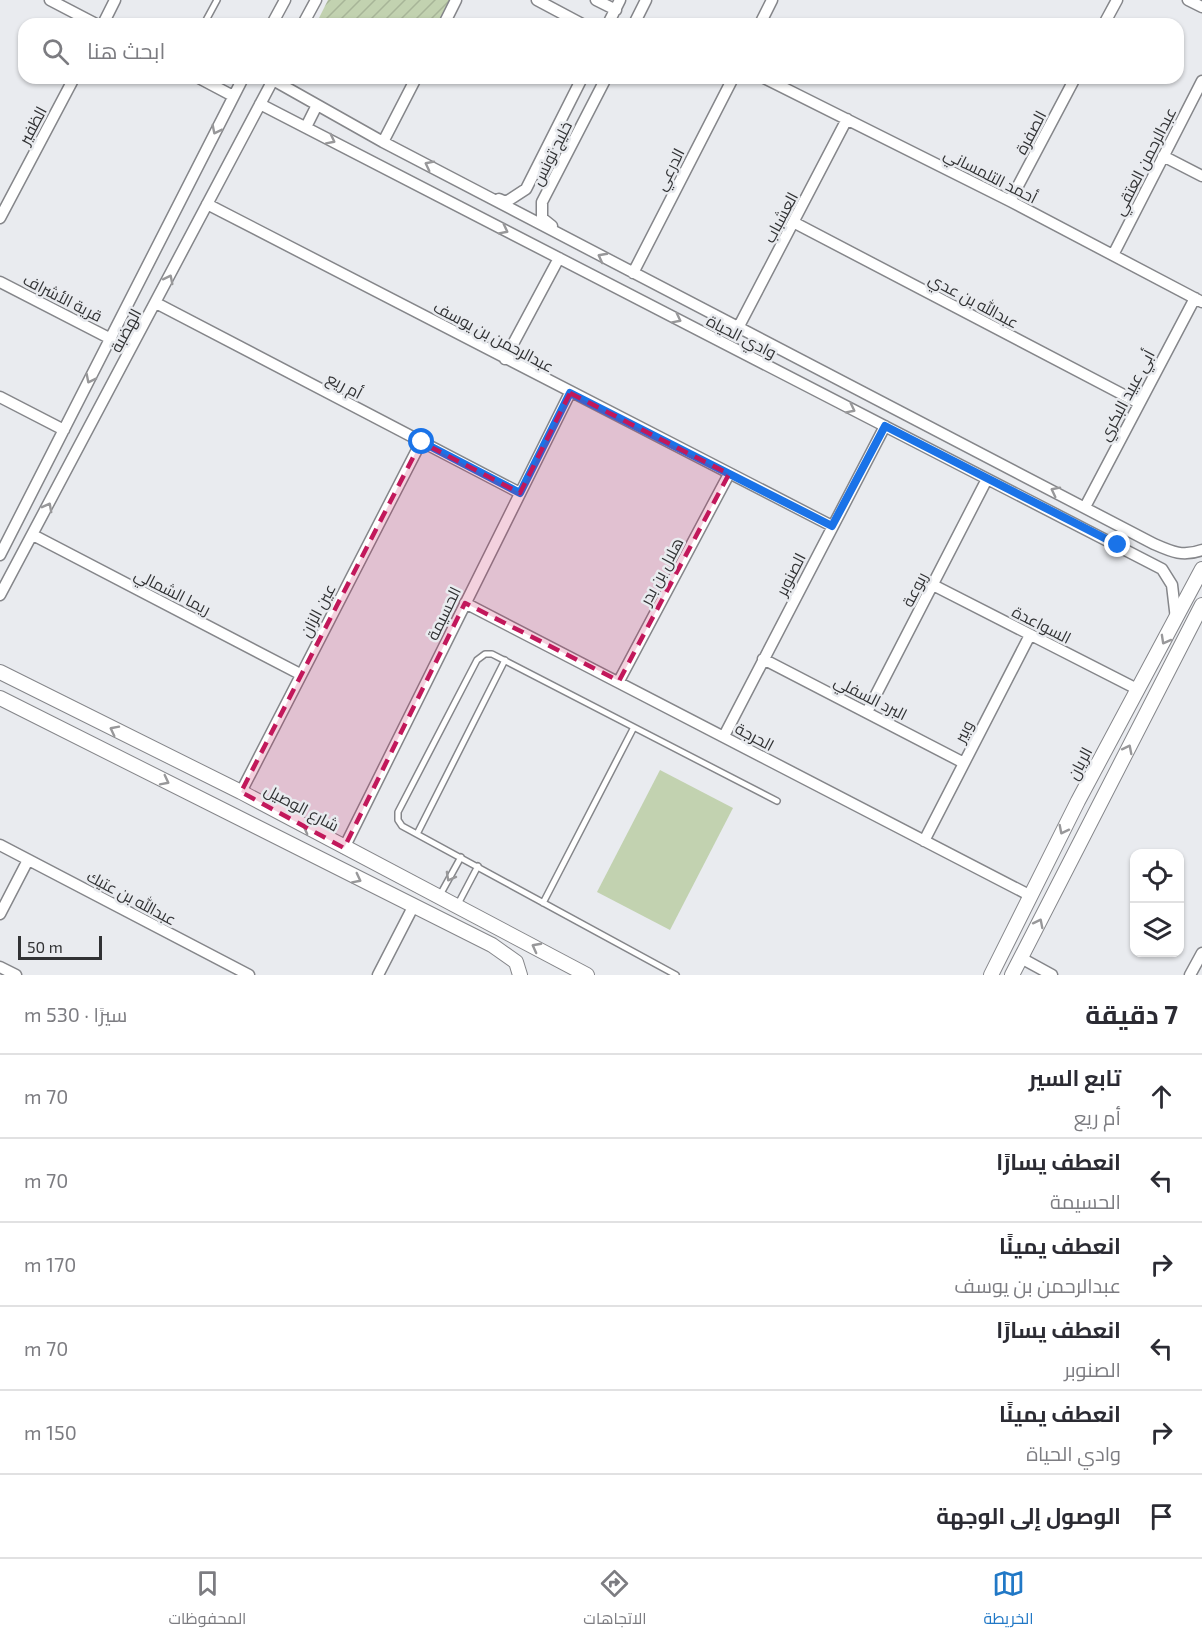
<!DOCTYPE html>
<html lang="ar">
<head>
<meta charset="utf-8">
<style>
	:root { --surface:#fff; --page:#f7f7f7; --text:#2b2b33; --muted:#7c7c81; --line:#e1e1e2; --accent:#2178c6 }
	body { margin:0; font-family:"Exo 2",Cairo,sans-serif; background:var(--page); color:var(--text); direction:rtl }
	.controls { position:absolute; right:18px; bottom:18px; display:grid; overflow:hidden; border-radius:12px; box-shadow:0 2px 4px #0004 }
	.controls button { width:54px; height:54px; display:grid; place-items:center; padding:0; border:0; border-bottom:2px solid var(--line); background:var(--surface); color:var(--text); font:30px sans-serif }
	.scale { position:absolute; left:18px; bottom:15px; width:84px; box-sizing:border-box; padding-left:6px; border:3px solid #313234; border-top:0; font-size:16px; line-height:21px; white-space:nowrap; color:#313234; -webkit-text-stroke:4px #e9ebef; paint-order:stroke }
	.stop { position:absolute; width:18px; height:18px; margin:-14px; border:4px solid #1a73e8; border-radius:50%; background:#fff }
	.stop.end { background:#1a73e8; border-color:#fff; box-shadow:0 2px 6px #0008 }
	.list { margin:0; padding:0; list-style:none }
	h2 { display:flex; justify-content:space-between; align-items:center; height:78px; margin:0; padding:0 24px; font-size:26px }
	h2 small { font-size:20px; font-weight:400; color:var(--muted) }
	.list li { display:grid; grid-template-columns:39px 1fr auto; gap:18px; align-items:center; box-sizing:border-box; height:84px; padding:0 24px; border-top:2px solid var(--line) }
	.list b { display:block; font-size:22px; white-space:nowrap }
	.list p { margin:0; font-size:20px; white-space:nowrap; color:var(--muted) }
	.list em { font-size:20px; font-style:normal; color:var(--muted) }
	.icon { flex:none; width:33px; height:33px; fill:none; stroke:currentColor; stroke-width:2; stroke-linecap:round; stroke-linejoin:round }
	.map { position:relative; flex:none; width:1202px; height:975px; overflow:hidden; direction:ltr }
	.search { position:absolute; background:var(--surface); box-shadow:0 2px 4px #0004; left:18px; right:18px; top:18px; height:66px; display:flex; align-items:center; gap:15px; box-sizing:border-box; padding:0 21px; border-radius:18px; color:var(--muted); font-size:22px }
	.sheet { height:582px; background:var(--surface) }
	nav { display:flex; justify-content:space-around; align-items:center; box-sizing:border-box; height:84px; border-top:2px solid var(--line); background:var(--surface); font-size:16px; color:var(--muted) }
	nav a { display:grid; justify-items:center; gap:3px }
	nav .on { color:var(--accent) }
	.map>svg:first-child { display:block }
	.garden { fill:url(#garden-furrows) }
	.pitch { fill:#c2d2b0 }
	.lines { fill:none; stroke-linecap:round; stroke-linejoin:round }
	.lane-casing { stroke:#85868a; stroke-width:8 }
	.street-casing { stroke:#85868a; stroke-width:13 }
	.secondary-casing { stroke:#85868a; stroke-width:16 }
	.lane { stroke:#fff; stroke-width:5 }
	.street { stroke:#fff; stroke-width:10 }
	.secondary { stroke:#fff; stroke-width:14 }
	.oneway { stroke:#98989a }
	.route { stroke:#1a73e8; stroke-width:8 }
	.marked { fill:#c2185b; fill-opacity:0.2; stroke:#c2185b; stroke-width:4.5; stroke-dasharray:12 8; stroke-linejoin:round }
	.labels { text-anchor:middle; dominant-baseline:central; stroke-width:5; stroke-linejoin:round; paint-order:stroke }
	.street-label { font-size:16px; fill:#313234; stroke:#e9ebef }
</style>
</head>
<body>
<div class="map">
<svg width="1202" height="975" viewBox="0 0 1202 975">
	<defs>
		<pattern id="garden-furrows" width="10" height="10" patternUnits="userSpaceOnUse" patternTransform="scale(1.5)"><rect width="10" height="10" fill="#c2d2b0"/><path d="M-1 1l2-2M0 10L10 0M9 11l2-2" fill="none" stroke="#a7b598"/></pattern>
	</defs>
	<rect width="100%" height="100%" fill="#e9ebef"/>
	<path class="garden" d="M328,0H452L440,24H316Z"/>
	<path class="pitch" d="M660,770L733,808L670,930L597,892Z"/>
	<g class="lines">
		<defs>
			<path id="lane" d="M204,24L217,0
				M417,834L505,660
				M440,895L461,857
				M543,903L633,729
				M458,904L478,866
				M676,975L402,826L398,820V812L477,660L485,654H492L777,801"/>
			<path id="street" d="M50,0L96,24
				M537,0L582,24
				M596,0L616,10
				M1188,0L1202,7
				M103,24L115,0
				M272,24L285,0
				M303,24L316,0
				M444,24L456,0
				M608,24L620,0
				M634,24L646,0
				M760,24L772,0
				M1104,24L1117,0
				M199,78L233,96
				M764,78L1010,201L1202,302
				M273,80L383,142L1154,544C1172,552 1183,557 1202,550
				M260,104L1162,569L1172,585L1176,619
				M306,127L317,105
				M383,142L416,78
				M1163,156L1202,176
				M499,199L506,202L526,189L582,78
				M1010,201L1075,78
				M207,204L832,526
				M0,218L74,78
				M795,223L1139,403
				M552,226L542,218V202L606,78
				M1113,255L1202,81
				M633,273L733,78
				M0,282L111,339
				M156,303L520,493
				M738,328L847,119
				M505,359L559,258
				M0,397L64,430
				M1085,507L1195,298
				M33,535L300,674
				M0,555L243,78
				M933,585L1137,689
				M0,595L274,78
				M465,603L1031,896
				M763,659L964,763
				M619,681L729,474
				M867,712L987,479
				M724,736L885,426
				M241,792L421,442
				M924,841L1030,635
				M0,845L249,975
				M344,848L570,393
				M0,914L28,860
				M1021,958L1052,975
				M0,967L16,975
				M378,975L413,907
				M1190,975L1202,953"/>
			<path id="secondary" d="M0,672L241,792L587,975
				M0,698L492,945L516,962L520,975
				M991,975L1078,801L1202,569
				M1012,975L1202,605"/>
		</defs>
		<use href="#lane" class="lane-casing"/>
		<use href="#street" class="street-casing"/>
		<use href="#secondary" class="secondary-casing"/>
		<use href="#lane" class="lane"/>
		<use href="#street" class="street"/>
		<use href="#secondary" class="secondary"/>
	</g>
	<defs><path id="oneway-chevron" d="M-2-3.5L2.5 0L-2 3.5" fill="none" stroke-width="1.6" stroke-linecap="round" stroke-linejoin="round" transform="scale(1.5)"/></defs>
	<g class="oneway">
		<use href="#oneway-chevron" transform="translate(216 130) rotate(117)"/>
		<use href="#oneway-chevron" transform="translate(331 140) rotate(27)"/>
		<use href="#oneway-chevron" transform="translate(429 165) rotate(-153)"/>
		<use href="#oneway-chevron" transform="translate(504 230) rotate(27)"/>
		<use href="#oneway-chevron" transform="translate(602 257) rotate(-152)"/>
		<use href="#oneway-chevron" transform="translate(169 279) rotate(-63)"/>
		<use href="#oneway-chevron" transform="translate(677 319) rotate(27)"/>
		<use href="#oneway-chevron" transform="translate(90 379) rotate(117)"/>
		<use href="#oneway-chevron" transform="translate(851 409) rotate(27)"/>
		<use href="#oneway-chevron" transform="translate(1055 491) rotate(-153)"/>
		<use href="#oneway-chevron" transform="translate(48 507) rotate(-62)"/>
		<use href="#oneway-chevron" transform="translate(1165 640) rotate(119)"/>
		<use href="#oneway-chevron" transform="translate(114 730) rotate(-153)"/>
		<use href="#oneway-chevron" transform="translate(1128 749) rotate(-63)"/>
		<use href="#oneway-chevron" transform="translate(165 781) rotate(27)"/>
		<use href="#oneway-chevron" transform="translate(307 828) rotate(-152)"/>
		<use href="#oneway-chevron" transform="translate(1063 830) rotate(117)"/>
		<use href="#oneway-chevron" transform="translate(450 877) rotate(119)"/>
		<use href="#oneway-chevron" transform="translate(357 879) rotate(27)"/>
		<use href="#oneway-chevron" transform="translate(1039 923) rotate(-63)"/>
		<use href="#oneway-chevron" transform="translate(536 947) rotate(-152)"/>
	</g>
	<g class="lines">
		<path class="route" d="M422,442L520,493L570,393L832,526L885,426L1118,545"/>
	</g>
	<path class="marked" d="M570,393L729,474L619,681L465,603L344,848L241,792L421,442L520,493Z"/>
	<g class="labels">
		<g class="street-label">
			<text transform="translate(32 125) rotate(-62)">الظفير</text>
			<text transform="translate(1030 132) rotate(-62)">الصفرة</text>
			<text transform="translate(551 153) rotate(-63)">خليج تونس</text>
			<text transform="translate(1144 161) rotate(-63)">عبدالرحمن العتقي</text>
			<text transform="translate(669 169) rotate(-63)">الدرعي</text>
			<text transform="translate(991 175) rotate(27)">أحمد التلمساني</text>
			<text transform="translate(780 217) rotate(-62)">العشباب</text>
			<text transform="translate(63 297) rotate(27)">قرية الأشراف</text>
			<text transform="translate(974 300) rotate(28)">عبدالله بن عدي</text>
			<text transform="translate(125 330) rotate(-62)">الهضبة</text>
			<text transform="translate(494 336) rotate(28)">عبدالرحمن بن يوسف</text>
			<text transform="translate(742 336) rotate(27)">وادي الحياة</text>
			<text transform="translate(345 385) rotate(28)">أم ريع</text>
			<text transform="translate(1126 395) rotate(-62)">أبي عبيد البكري</text>
			<text transform="translate(661 571) rotate(-62)">هلال بن بدر</text>
			<text transform="translate(790 574) rotate(-63)">الصنوبر</text>
			<text transform="translate(914 589) rotate(-63)">ربوعة</text>
			<text transform="translate(173 591) rotate(27)">ريما الشمالي</text>
			<text transform="translate(317 610) rotate(-62)">عين الزان</text>
			<text transform="translate(443 613) rotate(-64)">الحسيمة</text>
			<text transform="translate(1042 624) rotate(27)">السواعدة</text>
			<text transform="translate(871 697) rotate(27)">البرد السفلي</text>
			<text transform="translate(963 731) rotate(-63)">وبير</text>
			<text transform="translate(755 736) rotate(28)">الحرجة</text>
			<text transform="translate(1079 763) rotate(-62)">الريان</text>
			<text transform="translate(302 807) rotate(28)">شارع الوصيل</text>
			<text transform="translate(132 897) rotate(28)">عبدالله بن عتيك</text>
		</g>
	</g>
</svg>
<div class="controls">
<button><svg class="icon" aria-label="locate" viewBox="0 0 24 24"><circle cx="12" cy="12" r="6"/><path d="M12 2v4M12 18v4M2 12h4M18 12h4"/></svg></button>
<button><svg class="icon" aria-label="layers" viewBox="0 0 24 24"><path d="M12 4l9 5-9 5-9-5zM3 14l9 5 9-5"/></svg></button>
</div>
<div class="scale">50 m</div>
<div class="stop" style="left:422px;top:442px"></div>
<div class="stop end" style="left:1118px;top:545px"></div>
<div class="search"><svg class="icon" aria-label="search" viewBox="0 0 24 24"><circle cx="10" cy="10" r="6"/><path d="M15 15l6 6"/></svg>ابحث هنا</div>
</div>
<section class="sheet">
<h2>7 دقيقة<small>سيرًا · 530 m</small></h2>
<ul class="list">
<li><svg class="icon" aria-label="ahead" viewBox="0 0 24 24"><path d="M12 20V5M6 11l6-6 6 6"/></svg><div><b>تابع السير</b><p>أم ريع</p></div><em>70 m</em></li>
<li><svg class="icon" aria-label="left" viewBox="0 0 24 24"><path d="M17 20v-9H6M10 6l-5 5 5 5"/></svg><div><b>انعطف يسارًا</b><p>الحسيمة</p></div><em>70 m</em></li>
<li><svg class="icon" aria-label="right" viewBox="0 0 24 24"><path d="M7 20v-9h11M14 6l5 5-5 5"/></svg><div><b>انعطف يمينًا</b><p>عبدالرحمن بن يوسف</p></div><em>170 m</em></li>
<li><svg class="icon" aria-label="left" viewBox="0 0 24 24"><path d="M17 20v-9H6M10 6l-5 5 5 5"/></svg><div><b>انعطف يسارًا</b><p>الصنوبر</p></div><em>70 m</em></li>
<li><svg class="icon" aria-label="right" viewBox="0 0 24 24"><path d="M7 20v-9h11M14 6l5 5-5 5"/></svg><div><b>انعطف يمينًا</b><p>وادي الحياة</p></div><em>150 m</em></li>
<li><svg class="icon" aria-label="arrive" viewBox="0 0 24 24"><path d="M6 21V4h12l-3 4 3 4H6"/></svg><div><b>الوصول إلى الوجهة</b></div></li>
</ul>
</section>
<nav>
<a class="on"><svg class="icon" aria-label="map" viewBox="0 0 24 24"><path d="M3 6l6-2 6 2 6-2v14l-6 2-6-2-6 2zM9 4v14M15 6v14"/></svg>الخريطة</a>
<a><svg class="icon" aria-label="directions" viewBox="0 0 24 24"><path d="M12 3l9 9-9 9-9-9zM9 14v-3h6M13 9l2 2-2 2"/></svg>الاتجاهات</a>
<a><svg class="icon" aria-label="saved" viewBox="0 0 24 24"><path d="M7 4h10v16l-5-4-5 4z"/></svg>المحفوظات</a>
</nav>
</body>
</html>
